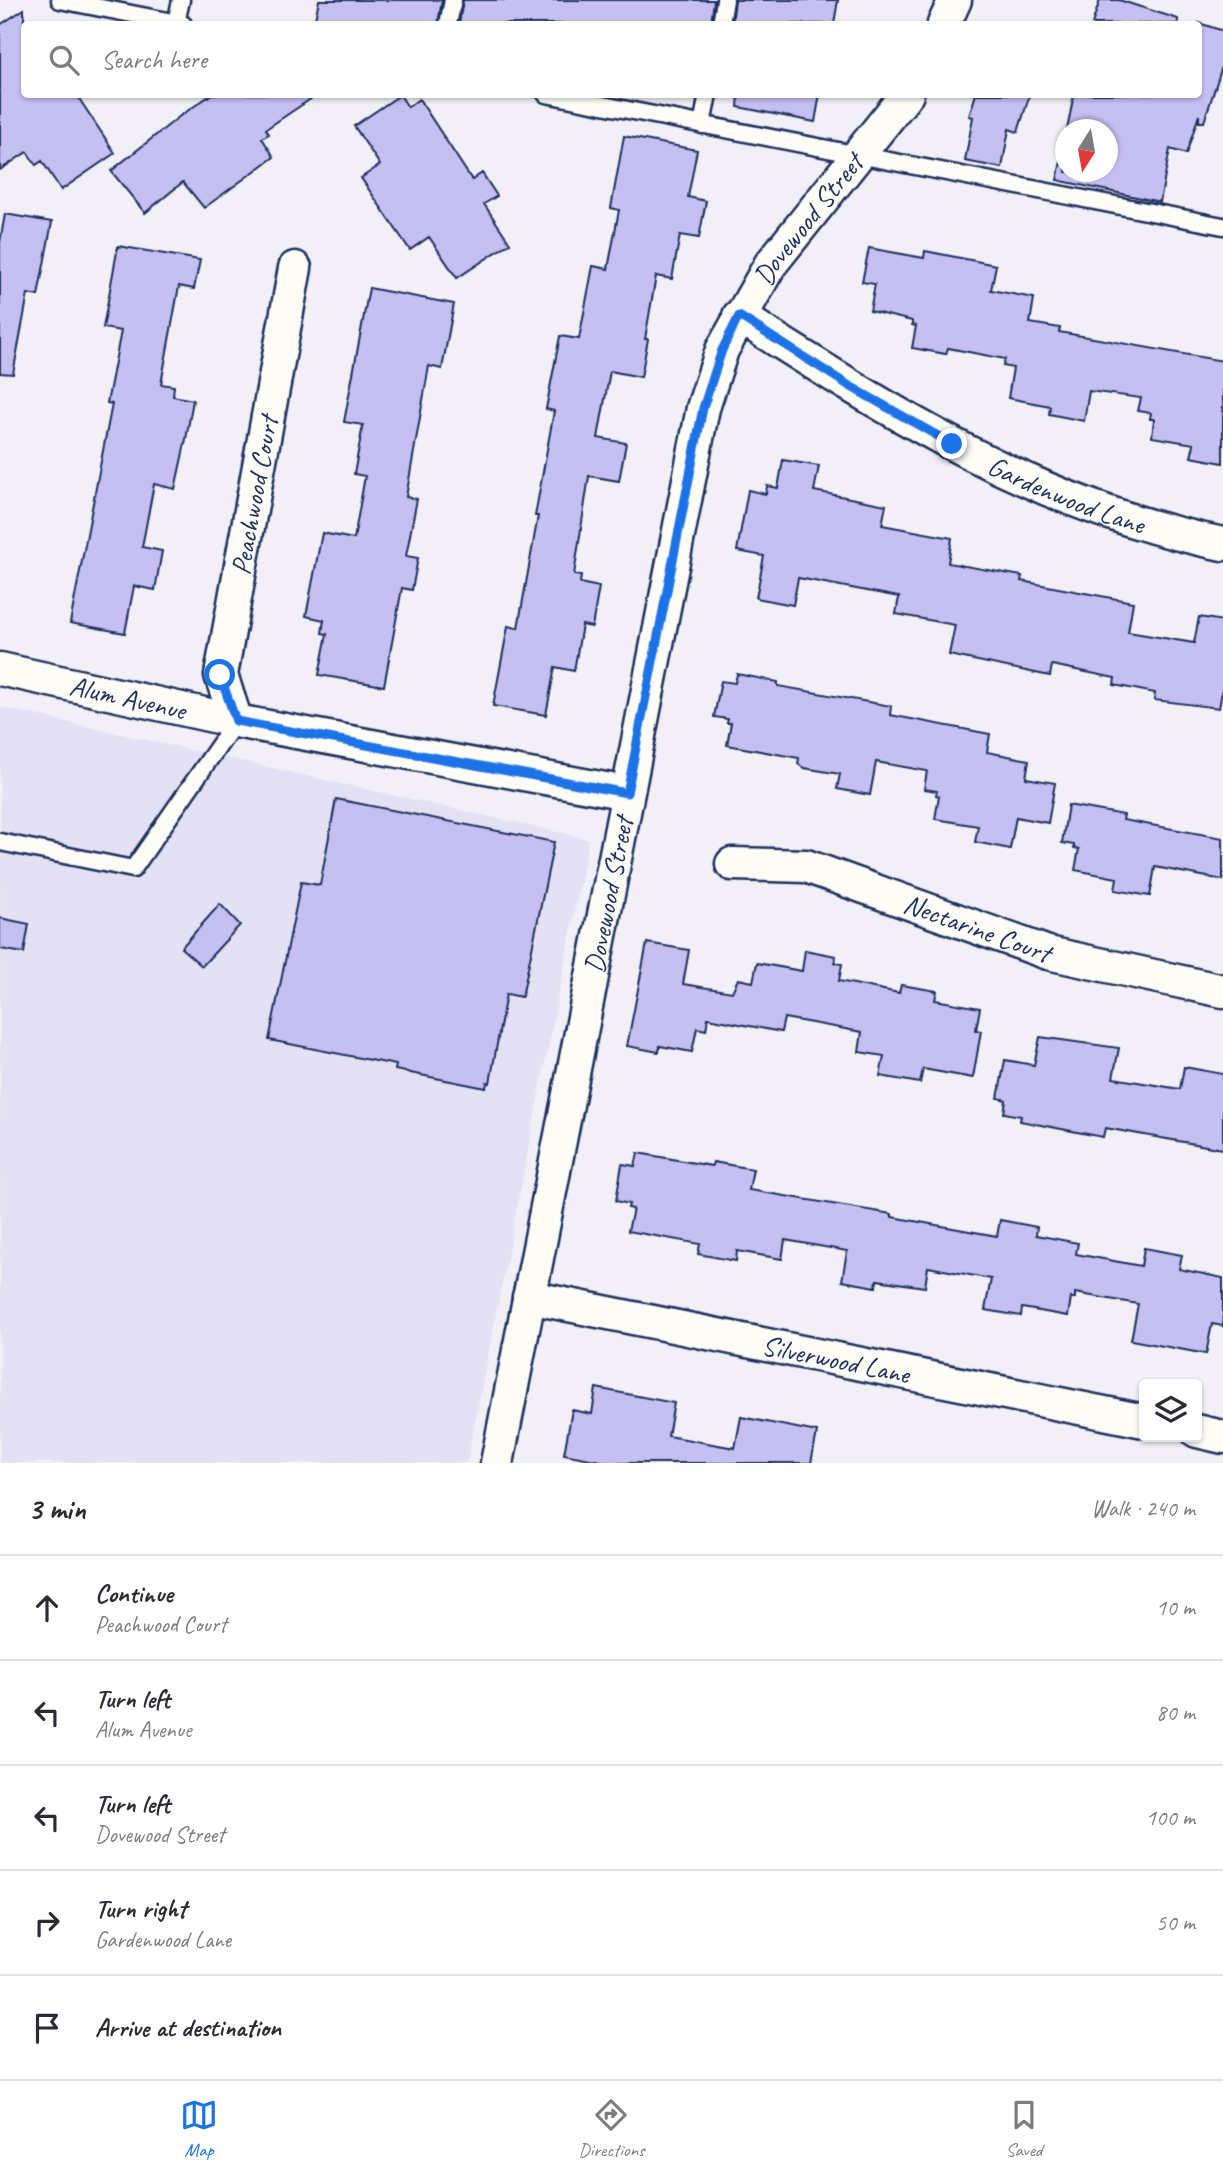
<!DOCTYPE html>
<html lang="en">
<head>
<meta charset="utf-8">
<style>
	:root { --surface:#fff; --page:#f2f2f3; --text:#2b2b33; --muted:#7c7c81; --line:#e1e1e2; --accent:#1a73e8 }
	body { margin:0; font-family:Caveat,sans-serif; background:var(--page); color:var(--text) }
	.controls { position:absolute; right:21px; bottom:21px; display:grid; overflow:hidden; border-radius:7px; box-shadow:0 2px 5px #0004 }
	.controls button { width:63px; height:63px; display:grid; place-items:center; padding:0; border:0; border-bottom:2px solid var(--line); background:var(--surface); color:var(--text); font:35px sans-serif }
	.compass { position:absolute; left:1055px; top:119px; width:63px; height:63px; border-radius:50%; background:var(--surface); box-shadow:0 2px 5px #0004; rotate:191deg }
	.stop { position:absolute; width:21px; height:21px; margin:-16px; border:5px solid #1a73e8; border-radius:50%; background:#fff }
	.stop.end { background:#1a73e8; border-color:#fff; box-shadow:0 2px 7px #0008 }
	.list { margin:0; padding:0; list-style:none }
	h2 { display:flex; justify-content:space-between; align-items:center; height:91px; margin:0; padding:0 28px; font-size:30px }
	h2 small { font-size:23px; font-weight:400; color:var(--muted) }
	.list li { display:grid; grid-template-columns:46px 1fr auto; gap:21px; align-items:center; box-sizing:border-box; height:105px; padding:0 28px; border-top:2px solid var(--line) }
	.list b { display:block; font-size:26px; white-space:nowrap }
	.list p { margin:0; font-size:23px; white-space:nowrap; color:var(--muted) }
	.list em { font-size:23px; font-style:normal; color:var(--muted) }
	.icon { flex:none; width:38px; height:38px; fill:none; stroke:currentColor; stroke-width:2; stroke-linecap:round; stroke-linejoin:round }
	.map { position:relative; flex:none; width:1223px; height:1463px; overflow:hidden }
	.search { position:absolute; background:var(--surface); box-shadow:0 2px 5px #0004; left:21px; right:21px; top:21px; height:77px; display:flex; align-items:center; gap:18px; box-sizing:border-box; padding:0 24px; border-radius:7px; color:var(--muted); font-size:26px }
	.sheet { height:616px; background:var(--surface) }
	nav { display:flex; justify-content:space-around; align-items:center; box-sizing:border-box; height:98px; border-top:2px solid var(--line); background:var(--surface); font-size:19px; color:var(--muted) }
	nav a { display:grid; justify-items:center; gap:4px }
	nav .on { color:var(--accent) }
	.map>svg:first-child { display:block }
	.built { fill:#e5e1f4 }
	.building { fill:#c6bff1; stroke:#1b2f5e; stroke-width:2 }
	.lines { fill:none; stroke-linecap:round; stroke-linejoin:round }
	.lane-casing { stroke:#1b2f5e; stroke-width:21 }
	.street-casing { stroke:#1b2f5e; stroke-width:37 }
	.lane { stroke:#fdfcf7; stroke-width:16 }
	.street { stroke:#fdfcf7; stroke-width:32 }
	.route { stroke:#1a73e8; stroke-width:9 }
	.labels { text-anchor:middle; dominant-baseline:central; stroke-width:7; stroke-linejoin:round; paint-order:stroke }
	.street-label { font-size:28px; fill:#1b2f5e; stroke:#fdfcf7 }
</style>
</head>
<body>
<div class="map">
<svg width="1223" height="1463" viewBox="0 0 1223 1463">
	<rect width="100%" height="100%" fill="#f2f0f6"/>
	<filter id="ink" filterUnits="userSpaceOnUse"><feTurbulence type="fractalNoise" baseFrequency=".0143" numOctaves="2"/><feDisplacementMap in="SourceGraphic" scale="14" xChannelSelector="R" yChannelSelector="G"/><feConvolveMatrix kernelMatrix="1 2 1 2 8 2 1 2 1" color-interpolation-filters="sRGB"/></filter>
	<g filter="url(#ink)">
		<path class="built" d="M0,707L589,839L467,1463H0Z"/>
		<path class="building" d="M319,0H442L438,24H314Z
			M463,0H714L711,24H459Z
			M735,0H838L834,24H732Z
			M1100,0H1119L1178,19V24H1092Z
			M24,9V94H76L115,153L61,190L42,161L36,165L27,152L0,170V25Z
			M1199,23L1223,31V63L1204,122H1199V115L1186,154L1170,149L1160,202L1057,180L1066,138V172H1108V130H1067L1074,94H1199Z
			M212,94H318L266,129L269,134L262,138L274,157L204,208L183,182L145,213L111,171L180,116Z
			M739,94H820L815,122L738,107Z
			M976,94H1030L1018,132L1009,129L1002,168L965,161L973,117L969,116Z
			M400,95L408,107L419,99L472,180L482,173L497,196L484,204L510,243L457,278L429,237L410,250L361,178L380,165L354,126Z
			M624,136L697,150L688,197L706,201L699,238L680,235L672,279L656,276L645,339H648L641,377L610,371L598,438L626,443L619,481L589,476L574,575L581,576L580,583L599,587L592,627L582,625L574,671L555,667L546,715L493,706L508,626L518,628L538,516H535L554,411L546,409L560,336L579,339L593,266L608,269L619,210L611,208Z
			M5,214L52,222L38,296L28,294L13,374L0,373V242Z
			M118,246L200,260L194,289L179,286L161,384L174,386L173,396L193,400L186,439L175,489L154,484L142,547L162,551L155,590L134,586L125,633L70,623L112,404L107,403L121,331L103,328Z
			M869,248L924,258L925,251L996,265L991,290L1034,298L1030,323L1060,328L1059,332L1223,361V463L1191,457L1194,444L1152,437L1154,419H1150L1151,413L1138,411L1141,398L1089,391L1084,421L1049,414L1050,406L1008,398L1013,368L1003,366L1005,359L948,348L946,354L912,348L916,326L912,325V321L870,311L875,284L862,282Z
			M369,288L454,304L442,369L429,366L406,497L417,499L406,556L418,558L412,590L402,588L384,686L319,675L327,634L322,633L324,620L306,616L322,533L354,539L365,476L354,474L363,425L344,422Z
			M783,460L819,466L814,491L886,505L882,525L952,538L948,563L1022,576L1021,581L1133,602L1128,632L1194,643L1199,617L1223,621V686L1219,708L1154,700L1155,693L1114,685L1115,678L1052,665L1050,676L949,655L955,625L896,614L899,597L798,578L793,605L756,598L764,556L737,551L748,490L766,494L767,486L778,488Z
			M737,674L778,682V686L891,706L890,715L990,734L987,752L1029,760L1026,778L1055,783L1048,823L1016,817L1010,849L975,842L978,826L935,819L939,796L936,795L937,791L924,789L927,771L876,762L870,795L837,789L840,774L804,768L798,764L799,758L727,745L731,723H727L728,719L714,717L721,681L735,683Z
			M336,799L554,842L522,997L506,994L490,1083L487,1082L486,1088L395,1070L396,1065L269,1040L301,882L320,885Z
			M1068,805L1124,815L1123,820L1223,838V880L1155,867L1150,896L1115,890L1117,878L1075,870L1079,849L1074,848V845L1062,843Z
			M220,904L240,925L202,966L181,948Z
			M0,918L29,924L24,953L0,949Z
			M647,943L689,950L683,984L732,992L738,979L753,982L757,963L802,971L805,950L836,956L835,963L842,964L839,981L899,993L901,985L937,991L935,1000L980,1008L976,1030L981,1031L973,1078L923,1069L920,1083L880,1076L884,1056L859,1052L862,1032L784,1018L781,1032L708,1018L706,1030L697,1028L692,1052L660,1046L659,1052L627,1046Z
			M1040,1037L1119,1048L1113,1078L1180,1089L1184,1067L1223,1074V1149L1105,1128L1103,1137L1020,1121L1021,1116L1004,1113L1006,1100L998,1098L1005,1060L1034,1065Z
			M638,1153L712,1166L713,1162L753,1169L749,1190L892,1214V1217L997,1236L1000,1220L1037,1227L1036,1235L1078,1243L1076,1254L1141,1266L1144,1248L1182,1255L1179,1269L1223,1278V1326L1212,1324L1206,1354L1131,1340L1138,1304L1075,1293V1298H1071L1068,1316L1022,1308L1021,1316L985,1310L991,1279L928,1267L925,1287L877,1280L876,1287L842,1281L847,1251L785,1240L782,1259L737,1251L736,1261L698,1254L700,1244L628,1231L633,1209L628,1208L629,1204L616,1201L622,1164L635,1166Z
			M596,1388L674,1403L668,1436L735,1448L741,1417L817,1432L811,1463H611L564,1454L572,1410L592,1414Z"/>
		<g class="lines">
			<defs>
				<path id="lane" d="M60,0L183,24
					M176,23L181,0
					M448,24L453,0
					M721,24L725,0
					M546,94L1223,226
					M702,125L708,94
					M0,842L133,869L236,721"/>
				<g id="street">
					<path d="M944,24L955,0"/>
					<path id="s1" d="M739,316C893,414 1041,508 1223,544"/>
					<path id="s2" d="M0,669L236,721L627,793"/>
					<path id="s3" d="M236,721L221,675L295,268"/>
					<path id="s4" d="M732,864L806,866L1048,953L1223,991"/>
					<path id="s5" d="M529,1297L1144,1421"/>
					<path d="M1197,1431L1223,1437"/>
					<path id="s6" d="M497,1463L703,408L722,350L770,265L907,94"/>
				</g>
			</defs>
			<use href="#lane" class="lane-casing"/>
			<use href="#street" class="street-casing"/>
			<use href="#lane" class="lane"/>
			<use href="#street" class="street"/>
		</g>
	</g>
	<g class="lines" filter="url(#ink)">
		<path class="route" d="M220,675L236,721L627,793L703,408L722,350L739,316L848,385L952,444"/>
	</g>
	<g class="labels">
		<g class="street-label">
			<text stroke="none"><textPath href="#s6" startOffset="1293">Dovewood Street</textPath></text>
			<text stroke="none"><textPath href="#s1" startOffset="374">Gardenwood Lane</textPath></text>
			<text stroke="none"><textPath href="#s3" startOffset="231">Peachwood Court</textPath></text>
			<text stroke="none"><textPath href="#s2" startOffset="131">Alum Avenue</textPath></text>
			<text stroke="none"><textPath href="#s6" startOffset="579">Dovewood Street</textPath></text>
			<text stroke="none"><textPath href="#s4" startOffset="256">Nectarine Court</textPath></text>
			<text stroke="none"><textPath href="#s5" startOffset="313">Silverwood Lane</textPath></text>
		</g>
	</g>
</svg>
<div class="controls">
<button><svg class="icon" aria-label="layers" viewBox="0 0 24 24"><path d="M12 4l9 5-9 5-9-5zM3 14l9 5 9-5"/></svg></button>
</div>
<svg class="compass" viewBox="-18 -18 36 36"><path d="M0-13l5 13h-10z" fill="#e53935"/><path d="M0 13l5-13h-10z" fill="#7c7c81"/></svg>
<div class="stop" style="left:220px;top:675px"></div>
<div class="stop end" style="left:952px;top:444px"></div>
<div class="search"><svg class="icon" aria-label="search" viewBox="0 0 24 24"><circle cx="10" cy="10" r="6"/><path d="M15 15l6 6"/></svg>Search here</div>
</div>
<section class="sheet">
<h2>3 min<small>Walk · 240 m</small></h2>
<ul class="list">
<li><svg class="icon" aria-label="ahead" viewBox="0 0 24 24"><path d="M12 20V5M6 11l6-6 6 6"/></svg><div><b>Continue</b><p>Peachwood Court</p></div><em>10 m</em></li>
<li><svg class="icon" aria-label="left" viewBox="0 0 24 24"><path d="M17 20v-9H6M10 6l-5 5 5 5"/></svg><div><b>Turn left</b><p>Alum Avenue</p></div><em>80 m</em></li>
<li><svg class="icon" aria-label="left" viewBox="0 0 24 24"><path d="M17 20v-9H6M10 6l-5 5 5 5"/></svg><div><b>Turn left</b><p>Dovewood Street</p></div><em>100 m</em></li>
<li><svg class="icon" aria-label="right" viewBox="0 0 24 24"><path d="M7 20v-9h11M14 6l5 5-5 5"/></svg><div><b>Turn right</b><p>Gardenwood Lane</p></div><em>50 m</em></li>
<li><svg class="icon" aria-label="arrive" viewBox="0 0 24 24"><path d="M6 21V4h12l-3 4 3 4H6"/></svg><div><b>Arrive at destination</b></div></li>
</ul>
</section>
<nav>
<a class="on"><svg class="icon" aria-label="map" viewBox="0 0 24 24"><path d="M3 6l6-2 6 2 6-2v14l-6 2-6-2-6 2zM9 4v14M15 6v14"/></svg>Map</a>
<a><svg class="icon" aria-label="directions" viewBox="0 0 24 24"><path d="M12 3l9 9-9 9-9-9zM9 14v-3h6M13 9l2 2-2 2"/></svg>Directions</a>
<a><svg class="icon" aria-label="saved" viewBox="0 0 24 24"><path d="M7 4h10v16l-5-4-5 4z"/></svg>Saved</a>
</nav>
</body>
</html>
